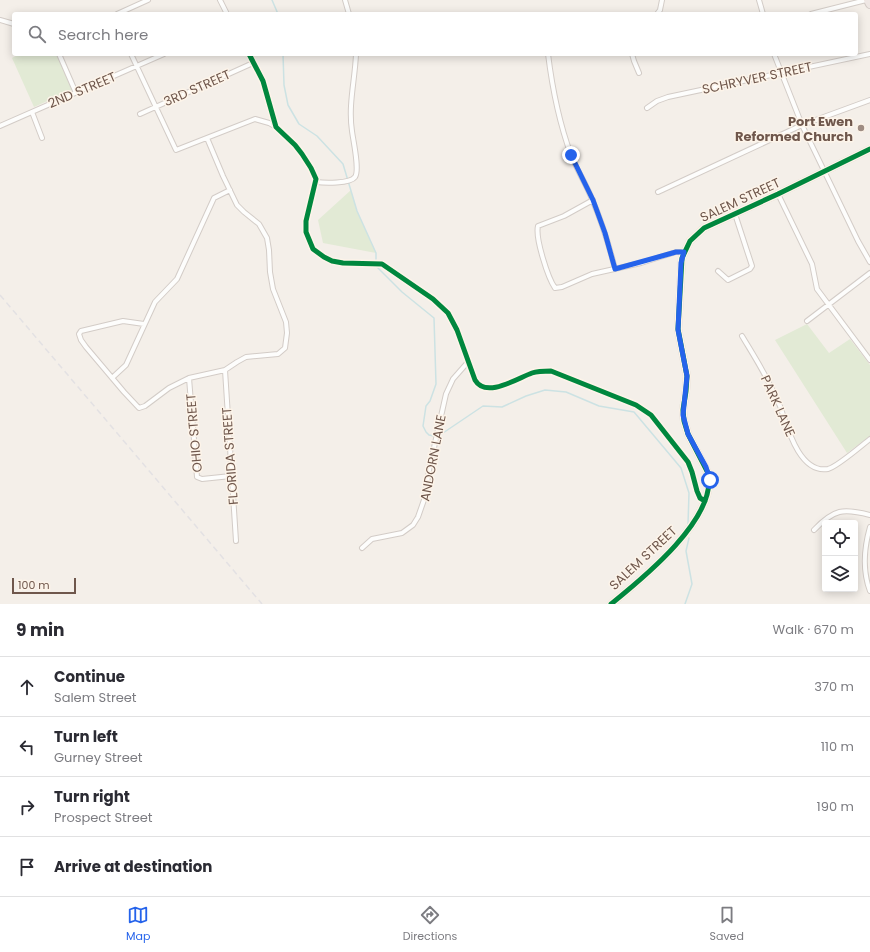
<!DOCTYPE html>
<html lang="en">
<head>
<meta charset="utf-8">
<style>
	:root { --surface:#fff; --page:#f2f2f3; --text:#2b2b33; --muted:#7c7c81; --line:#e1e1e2; --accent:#2563eb }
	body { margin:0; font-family:Poppins,sans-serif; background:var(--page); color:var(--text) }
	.controls { position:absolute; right:12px; bottom:12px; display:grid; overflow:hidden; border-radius:4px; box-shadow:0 2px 10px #0003 }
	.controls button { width:36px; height:36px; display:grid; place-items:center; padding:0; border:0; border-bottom:1px solid var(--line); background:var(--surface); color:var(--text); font:20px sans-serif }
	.scale { position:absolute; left:12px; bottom:10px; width:64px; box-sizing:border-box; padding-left:4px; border:2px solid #6f574c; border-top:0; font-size:11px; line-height:14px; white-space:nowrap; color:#6f574c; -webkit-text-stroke:3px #fdf4e9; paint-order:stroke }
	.stop { position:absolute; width:12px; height:12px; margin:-9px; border:3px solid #2563eb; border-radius:50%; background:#fff }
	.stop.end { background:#2563eb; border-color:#fff; box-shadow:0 1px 4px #0008 }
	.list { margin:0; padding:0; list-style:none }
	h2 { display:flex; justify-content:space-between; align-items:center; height:52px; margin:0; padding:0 16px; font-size:17px }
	h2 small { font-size:13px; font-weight:400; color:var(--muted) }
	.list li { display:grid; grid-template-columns:26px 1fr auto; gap:12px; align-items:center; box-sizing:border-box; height:60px; padding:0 16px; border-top:1px solid var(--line) }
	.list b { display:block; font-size:15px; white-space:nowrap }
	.list p { margin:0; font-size:13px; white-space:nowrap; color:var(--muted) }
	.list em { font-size:13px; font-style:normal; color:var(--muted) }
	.icon { flex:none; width:22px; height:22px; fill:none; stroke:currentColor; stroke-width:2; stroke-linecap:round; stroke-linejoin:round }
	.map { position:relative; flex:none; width:870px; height:604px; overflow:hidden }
	.search { position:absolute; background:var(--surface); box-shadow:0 2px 10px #0003; left:12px; right:12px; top:12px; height:44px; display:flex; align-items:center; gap:10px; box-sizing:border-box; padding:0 14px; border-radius:4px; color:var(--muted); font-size:15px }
	.sheet { height:292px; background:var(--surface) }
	nav { display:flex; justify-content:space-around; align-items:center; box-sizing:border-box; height:56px; border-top:1px solid var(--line); background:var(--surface); font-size:11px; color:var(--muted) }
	nav a { display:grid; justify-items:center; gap:2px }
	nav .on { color:var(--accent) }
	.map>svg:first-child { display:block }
	.green { fill:#e2ead5 }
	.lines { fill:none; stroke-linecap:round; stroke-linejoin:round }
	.stream { stroke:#cce2e3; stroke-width:1.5 }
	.street-casing { stroke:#d3ccc7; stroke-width:6 }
	.secondary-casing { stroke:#d3ccc6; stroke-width:8 }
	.highway-casing { stroke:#d3cbc6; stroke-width:10 }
	.street { stroke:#fdfdfc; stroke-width:4 }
	.secondary { stroke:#fdfdfc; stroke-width:6 }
	.highway { stroke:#efe7e4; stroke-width:8 }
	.rail { stroke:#e3e1e3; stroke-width:1.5; stroke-dasharray:6 4; stroke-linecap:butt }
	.cycleway-casing { stroke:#fdf4e9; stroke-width:8 }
	.cycleway { stroke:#00873e; stroke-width:5 }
	.route { stroke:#2563eb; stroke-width:5 }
	.poi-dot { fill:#9e8c83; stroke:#fdf4e9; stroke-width:1.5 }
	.labels { text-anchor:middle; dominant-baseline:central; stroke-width:3; stroke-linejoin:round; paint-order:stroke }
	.street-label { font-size:13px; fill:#6f574c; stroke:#fdf4e9 }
	.poi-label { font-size:13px; font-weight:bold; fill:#6f574c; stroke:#fdf4e9; text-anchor:end }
</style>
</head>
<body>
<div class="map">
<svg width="870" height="604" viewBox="0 0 870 604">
	<rect width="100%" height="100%" fill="#f4efe9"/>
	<path class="green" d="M19,54H57L72,90L34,107L12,58Z
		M351,190L357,211L376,253L323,243L318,220Z
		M807,324L829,353L850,339L870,365V436L847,453L775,340Z"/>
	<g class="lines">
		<path class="stream" d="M272,0L278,14
			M283,54L284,85L288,105L299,124L317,136L343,164L357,211L376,253V259
			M377,267L402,292L434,318L436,384L430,401L426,406L423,426L426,432L429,435L434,436
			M440,435L483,406L502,407L526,396L545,390L566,392L599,406L634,412L681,468L689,493L688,524
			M685,604L692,584L686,551L689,538"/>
		<defs>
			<path id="street" d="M220,0L227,14
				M345,0L349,14
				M759,0L763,14
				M117,14L148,0
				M657,14L660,10L662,0
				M811,14L866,0
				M0,20L14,24
				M59,54L76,93
				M131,54L176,150L255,119L269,123L276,127
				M249,54L263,81L276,127L295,145L302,154L311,168L316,179L306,221V232L313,249L324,257L332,261L343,263L382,264L433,299L448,313L457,330L475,380C486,399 518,378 532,373C538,371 545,371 551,371L636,405L651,415L688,462L692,472L697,491L700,498L705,501
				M548,54C552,86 560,125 571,155C577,170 586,184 592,199C602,222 609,245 615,269
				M632,54L634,61L639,73
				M774,54L802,125L858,241L870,262
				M647,108L657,101L668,97L870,54
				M32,112L42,138
				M140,114L253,63
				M0,126L164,54
				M316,182C324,183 350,184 355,177C360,170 353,140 352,131C348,105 355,80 356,54
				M658,192L802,125L870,100
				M778,194L812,264L817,289L870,360
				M593,200L564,216L538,226C535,238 548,278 555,288L562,287L592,274L641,263L676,252H684
				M718,271L728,280L750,269L752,266L735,214
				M807,321L870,273
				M144,324L123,321L81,331L79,334L81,340L86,347L124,392L139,408L145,406L169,388L189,378L225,370L237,362L246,357L278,354L285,348L287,333L286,322L273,289L270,272L269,250L267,238L259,224L244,212L237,205L223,176L207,138
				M742,336C751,351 760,365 768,381C772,389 776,397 780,406C787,426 799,474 828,469C837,467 861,446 870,439
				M225,370L236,541
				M112,378L126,365L155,302L177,279L214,198L230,190
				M189,378L197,477L202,479L231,476
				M870,527C864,548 862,570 870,591
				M814,530C834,509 843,508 870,515
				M362,548L372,539L402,533L413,525L418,517L425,497L429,470L446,394L453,379L468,362"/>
			<path id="secondary" d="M611,604C642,579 718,518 708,473L688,434L684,421L683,410L686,391L687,376L678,329L682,258L690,241L704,228L778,194L870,149"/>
			<path id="highway" d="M868,0L870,4"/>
		</defs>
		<use href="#street" class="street-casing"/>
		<use href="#secondary" class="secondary-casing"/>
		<use href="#highway" class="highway-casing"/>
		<use href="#street" class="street"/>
		<use href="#secondary" class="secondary"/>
		<use href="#highway" class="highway"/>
		<path class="rail" d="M0,295L262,604"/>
		<defs>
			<path id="cycleway" d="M249,54L263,81L276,127L295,145L302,154L311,168L316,179L306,221V232L313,249L324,257L332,261L343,263L382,264L433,299L448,313L457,330L475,380C486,399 518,378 532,373C538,371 545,371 551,371L636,405L651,415L688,462L692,472L697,491L700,498L705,501
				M611,604C642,579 718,518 708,473L688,434L684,421L683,410L686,391L687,376L678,329L682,258L690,241L704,228L778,194L870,149"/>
		</defs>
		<use href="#cycleway" class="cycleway-casing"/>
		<use href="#cycleway" class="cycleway"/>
	</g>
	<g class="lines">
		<path class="route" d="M571,155L593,200L605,233L615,269L676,252H684L681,263L678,330L687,376L683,415L688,434L706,467L710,480"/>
	</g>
	<circle class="poi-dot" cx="861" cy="128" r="4"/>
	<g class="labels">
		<g class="street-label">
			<text transform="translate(757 78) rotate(-12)">SCHRYVER STREET</text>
			<text transform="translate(197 88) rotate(-24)">3RD STREET</text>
			<text transform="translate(82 90) rotate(-23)">2ND STREET</text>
			<text transform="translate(740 200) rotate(-25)">SALEM STREET</text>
			<text transform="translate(778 406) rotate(66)">PARK LANE</text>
			<text transform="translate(194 433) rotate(-95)">OHIO STREET</text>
			<text transform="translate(230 456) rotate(-94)">FLORIDA STREET</text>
			<text transform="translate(433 458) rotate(-79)">ANDORN LANE</text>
			<text transform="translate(643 558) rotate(-43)">SALEM STREET</text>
		</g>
		<g class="poi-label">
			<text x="853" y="121">Port Ewen<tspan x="853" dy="15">Reformed Church</tspan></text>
		</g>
	</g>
</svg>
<div class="controls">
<button><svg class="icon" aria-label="locate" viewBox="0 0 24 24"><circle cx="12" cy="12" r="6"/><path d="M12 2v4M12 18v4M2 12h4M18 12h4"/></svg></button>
<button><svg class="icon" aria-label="layers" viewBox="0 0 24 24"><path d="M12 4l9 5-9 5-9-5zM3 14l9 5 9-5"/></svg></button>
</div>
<div class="scale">100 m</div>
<div class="stop" style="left:710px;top:480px"></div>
<div class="stop end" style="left:571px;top:155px"></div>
<div class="search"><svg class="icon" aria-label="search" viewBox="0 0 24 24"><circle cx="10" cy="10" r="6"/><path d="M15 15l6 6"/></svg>Search here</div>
</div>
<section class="sheet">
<h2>9 min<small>Walk · 670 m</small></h2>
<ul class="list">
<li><svg class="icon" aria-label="ahead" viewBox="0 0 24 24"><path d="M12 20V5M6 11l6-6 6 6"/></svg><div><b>Continue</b><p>Salem Street</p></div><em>370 m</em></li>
<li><svg class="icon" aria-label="left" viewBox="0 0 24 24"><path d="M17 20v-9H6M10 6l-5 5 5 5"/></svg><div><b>Turn left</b><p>Gurney Street</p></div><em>110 m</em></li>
<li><svg class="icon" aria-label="right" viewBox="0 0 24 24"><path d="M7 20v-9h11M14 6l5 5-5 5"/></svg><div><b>Turn right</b><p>Prospect Street</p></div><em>190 m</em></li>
<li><svg class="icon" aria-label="arrive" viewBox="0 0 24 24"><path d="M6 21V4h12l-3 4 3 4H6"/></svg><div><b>Arrive at destination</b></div></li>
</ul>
</section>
<nav>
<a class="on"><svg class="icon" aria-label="map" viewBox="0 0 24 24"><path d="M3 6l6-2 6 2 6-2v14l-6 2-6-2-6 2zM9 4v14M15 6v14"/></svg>Map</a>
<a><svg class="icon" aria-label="directions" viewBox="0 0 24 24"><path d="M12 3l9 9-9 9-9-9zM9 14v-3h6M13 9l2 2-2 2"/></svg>Directions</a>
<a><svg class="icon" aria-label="saved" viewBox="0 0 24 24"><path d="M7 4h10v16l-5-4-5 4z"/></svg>Saved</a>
</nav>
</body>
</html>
